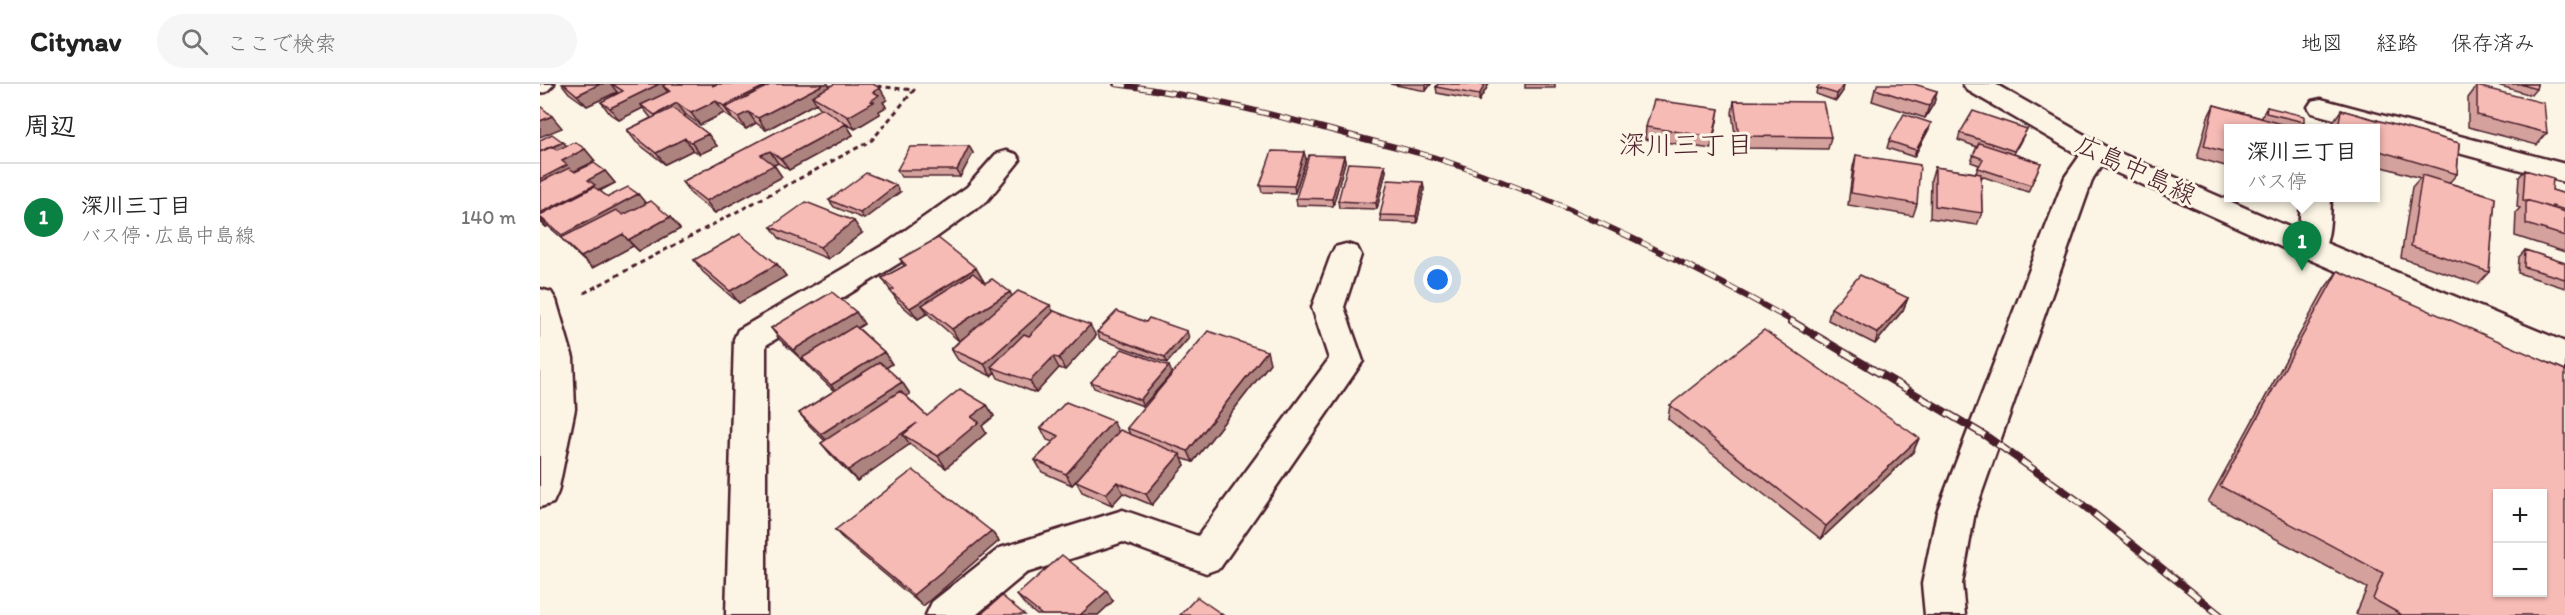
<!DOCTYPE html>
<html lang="ja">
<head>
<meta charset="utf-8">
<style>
	:root { --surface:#fff; --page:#f6f6f6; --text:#222; --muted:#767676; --line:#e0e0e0; --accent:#0b8043 }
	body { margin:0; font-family:Itim,"Klee One",sans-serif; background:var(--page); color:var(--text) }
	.controls { position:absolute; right:18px; bottom:18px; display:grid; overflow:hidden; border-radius:0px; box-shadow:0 2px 4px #0004 }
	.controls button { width:54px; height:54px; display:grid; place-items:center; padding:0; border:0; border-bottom:2px solid var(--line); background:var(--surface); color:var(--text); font:30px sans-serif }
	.you { position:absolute; left:898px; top:196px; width:21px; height:21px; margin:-15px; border:4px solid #fff; border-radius:50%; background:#1a73e8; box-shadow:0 0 0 9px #1a73e833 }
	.badge { display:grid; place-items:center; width:39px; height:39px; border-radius:50%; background:var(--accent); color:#fff; font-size:20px; font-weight:700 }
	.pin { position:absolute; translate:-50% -50px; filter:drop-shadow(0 2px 3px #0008) }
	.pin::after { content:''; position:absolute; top:32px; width:21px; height:18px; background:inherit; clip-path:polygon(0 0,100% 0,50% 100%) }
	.popup { position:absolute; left:1684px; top:40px; width:156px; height:78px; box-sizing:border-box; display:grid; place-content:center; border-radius:0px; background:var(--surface); filter:drop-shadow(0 2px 4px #0005); font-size:20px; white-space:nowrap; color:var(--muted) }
	.popup b { font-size:22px; color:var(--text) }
	.popup::after { content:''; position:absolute; left:50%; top:100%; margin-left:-12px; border:12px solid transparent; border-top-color:var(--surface) }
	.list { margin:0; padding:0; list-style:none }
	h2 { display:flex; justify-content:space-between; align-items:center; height:78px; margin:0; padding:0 24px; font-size:26px }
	h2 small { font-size:20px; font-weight:400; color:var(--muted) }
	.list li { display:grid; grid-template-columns:39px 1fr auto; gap:18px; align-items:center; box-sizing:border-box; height:108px; padding:0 24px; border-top:2px solid var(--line) }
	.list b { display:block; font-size:22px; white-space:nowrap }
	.list p { margin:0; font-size:20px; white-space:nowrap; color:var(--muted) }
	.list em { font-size:20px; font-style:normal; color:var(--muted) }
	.icon { flex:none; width:33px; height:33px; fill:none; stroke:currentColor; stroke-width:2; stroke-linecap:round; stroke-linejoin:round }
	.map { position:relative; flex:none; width:2025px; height:531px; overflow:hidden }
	header { display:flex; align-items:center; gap:36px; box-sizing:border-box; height:84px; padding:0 30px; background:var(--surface); border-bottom:2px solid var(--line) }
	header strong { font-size:28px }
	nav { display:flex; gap:33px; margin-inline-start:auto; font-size:21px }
	.search { width:420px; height:54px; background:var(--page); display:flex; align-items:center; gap:15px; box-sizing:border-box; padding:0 21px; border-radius:33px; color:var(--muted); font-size:22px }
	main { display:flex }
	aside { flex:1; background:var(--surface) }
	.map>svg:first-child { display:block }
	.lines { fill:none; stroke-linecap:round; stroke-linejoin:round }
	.lane-casing { stroke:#4a1f2b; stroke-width:5 }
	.street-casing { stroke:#4a1f2b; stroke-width:5 }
	.secondary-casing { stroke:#4a1f2b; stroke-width:5 }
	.primary-casing { stroke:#4a1f2b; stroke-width:5 }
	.path { stroke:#4a1f2b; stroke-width:3; stroke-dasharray:5 4; stroke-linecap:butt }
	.lane { fill:#fcf5e5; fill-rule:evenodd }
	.street { fill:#fcf5e5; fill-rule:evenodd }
	.secondary { fill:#fcf5e5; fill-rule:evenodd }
	.primary { fill:#fcf5e5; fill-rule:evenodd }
	.rail-far1-casing { stroke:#4a1f2b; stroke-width:6 }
	.rail-casing { stroke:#4a1f2b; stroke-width:8 }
	.rail-far1 { stroke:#fcf5e5; stroke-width:4; stroke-dasharray:12; stroke-linecap:butt }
	.rail { stroke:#fcf5e5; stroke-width:5; stroke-dasharray:15; stroke-linecap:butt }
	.wall { fill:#d4a19d; stroke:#4a1f2b; stroke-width:1.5 }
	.shaded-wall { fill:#ad837f; stroke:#4a1f2b; stroke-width:1.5 }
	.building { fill:#f7bbb6; stroke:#4a1f2b; stroke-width:1.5; fill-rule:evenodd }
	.labels { text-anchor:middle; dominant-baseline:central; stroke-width:6; stroke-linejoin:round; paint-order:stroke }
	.street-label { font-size:26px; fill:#4a1f2b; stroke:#fcf5e5 }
	.neighbourhood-label { font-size:27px; fill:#4a1f2b; stroke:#fcf5e5 }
</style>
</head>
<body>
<header>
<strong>Citynav</strong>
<div class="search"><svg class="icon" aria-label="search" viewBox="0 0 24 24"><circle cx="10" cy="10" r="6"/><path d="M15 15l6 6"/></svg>ここで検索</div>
<nav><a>地図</a><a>経路</a><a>保存済み</a></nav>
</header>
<main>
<aside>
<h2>周辺<small></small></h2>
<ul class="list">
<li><span class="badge">1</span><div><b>深川三丁目</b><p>バス停 · 広島中島線</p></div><em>140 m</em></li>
</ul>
</aside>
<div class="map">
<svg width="2025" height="531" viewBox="0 0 2025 531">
	<rect width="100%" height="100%" fill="#fcf5e5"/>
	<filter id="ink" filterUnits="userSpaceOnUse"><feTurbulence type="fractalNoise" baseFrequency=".0167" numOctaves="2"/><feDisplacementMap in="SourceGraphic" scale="12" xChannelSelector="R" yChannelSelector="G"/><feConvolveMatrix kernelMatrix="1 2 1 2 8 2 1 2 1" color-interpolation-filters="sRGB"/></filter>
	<g filter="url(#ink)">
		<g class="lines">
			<defs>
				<path id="lane" d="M0,0H14L6,8L0,9Z"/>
				<path id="street" d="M1781,15L2025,80V98L1772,29L1768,23L1772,17Z
					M1556,60L1566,63L1570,69L1553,94L1435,428L1422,500L1425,531H1385L1382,500L1397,428L1525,93L1546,63Z
					M466,67L476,70L480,76L447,117L369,173L226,261V531H186L194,255L198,246L347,159L427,103L456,70Z
					M1761,114H1791C1790,134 1791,154 1781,171L1770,175L1759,171L1755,164L1759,151Z
					M806,160L817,163L821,171L804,223L823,277L680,484L666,489L583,458L486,489L436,531H386L392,518L460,464L583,426L658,452L789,275L772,223L791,171L795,163Z"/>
				<path id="secondary" d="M0,205L11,208L16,216L33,274L35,325L18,408L13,419L0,423Z"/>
				<path id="primary" d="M1423,0H1455L1566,63L1781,157L2025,258V285L1759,171L1546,75L1427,6Z"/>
			</defs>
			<use href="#lane" class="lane-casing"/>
			<use href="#street" class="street-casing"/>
			<use href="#secondary" class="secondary-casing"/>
			<use href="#primary" class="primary-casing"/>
			<path class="path" d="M44,209L332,56L374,6L334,2"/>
			<use href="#lane" class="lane"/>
			<use href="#street" class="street"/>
			<use href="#secondary" class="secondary"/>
			<use href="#primary" class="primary"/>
			<defs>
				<path id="rail-far1" d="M575,0C652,10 727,29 802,49C834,58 867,65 899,75C1022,116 1141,175 1254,238"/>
				<path id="rail" d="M1251,237L1446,352L1538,417L1680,531"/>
			</defs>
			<use href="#rail-far1" class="rail-far1-casing"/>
			<use href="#rail" class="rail-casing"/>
			<use href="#rail-far1" class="rail-far1"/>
			<use href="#rail" class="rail"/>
		</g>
		<path class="wall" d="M22,0H288L290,2L347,16L343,18L346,23L339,27L340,30L315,45L306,40L313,51L249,86L238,79L234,81L242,93L175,129L151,110L142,98L281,25L276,19L226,46L216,39L206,45L184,29L160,41L146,31L144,32L168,50L177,62L160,70L153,66L125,80L96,58L87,46L111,34L103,24L79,36L70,30L61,18L78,9L77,8L47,22L29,9Z
			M850,0H891L886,7Z
			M898,0H949L939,17L897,9L896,3Z
			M985,0H1015V4H985Z
			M1304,0L1303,7L1296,17L1276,10L1277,4Z
			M1954,0H1997L1996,5L1991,11Z
			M1937,2L2007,49L1997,61L1928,43V14Z
			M1335,5L1397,7L1394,19L1385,34L1332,17Z
			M1194,17L1291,53L1288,65L1197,64L1192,29Z
			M1674,21L1722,34L1723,30L1727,23L1764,38L1760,45H1689V83L1657,74L1668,33Z
			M1801,26L1919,59L1917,90L1909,99L1955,113L1949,188L1938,200L1861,174L1872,103L1880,94L1836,81V45H1792L1793,38Z
			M1177,37L1171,65L1105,55L1106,43Z
			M1389,45L1374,73L1347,64L1349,57Z
			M1487,45L1474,70L1501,79L1488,108L1441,92L1442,129L1437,141L1390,134L1391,95L1395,83L1436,89L1439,81L1431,78L1437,63L1418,56L1420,49Z
			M0,56L23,58L26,62L45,65L55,77L34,88L65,87L75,99L60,107L68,113L98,110L106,120L130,133L140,145L99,167L93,162L52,184L32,166L21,154H22L8,142L6,143L0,138Z
			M429,62L433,69L420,93H361L357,86Z
			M1316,71L1377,120L1373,132L1308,121L1313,83Z
			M804,72L805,78L793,122L757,121L756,114Z
			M766,75L755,109L722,108L720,101Z
			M1985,86L2012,106L2025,110V168L1975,152L1976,128L1980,124L1977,123L1979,93Z
			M846,87L837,125L799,124L798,117Z
			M884,105L877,139L841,138L840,131Z
			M360,108L324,135L294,123L289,116Z
			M231,143L322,149L288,175L240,155Z
			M1985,166L2025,179V204L1978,189L1979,173Z
			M360,175L443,196L445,199L472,212L514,227L556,252L525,286L519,284L496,309L458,294L455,288L451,292L418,276L411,265L419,257L390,232L388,229L378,235L358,218L342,194L364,182Z
			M154,176L237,180L246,192L199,219L163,188Z
			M1798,187L2025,531H1818L1816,530L1827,504L1668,418L1785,204Z
			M1368,214L1363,226L1335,260L1288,236L1291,224Z
			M316,228L324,240L318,244L344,268L352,280L346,284L362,298L370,310L366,312L387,332L447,321L454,332L442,342L446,349L406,384L372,362L370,360L317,397L291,371L281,359L285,357L269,341L259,329L294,307L271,285L264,277H263L240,256L231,244Z
			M557,248L649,254L627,279L560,255Z
			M730,279L653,378L641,374L645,381L612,421L583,409L572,421L542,408L536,397L532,401L502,388L495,376L513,358L507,356L501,344L579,348L590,350L587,344Z
			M632,289L603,322L554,304L551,298Z
			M1130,321L1379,354L1373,368L1281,455L1128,335Z
			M295,446L451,447L459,457L383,522L305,457Z
			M477,511L573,517L558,531H497L485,521Z"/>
		<path class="shaded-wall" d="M60,0H71L77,8L47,22L37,11Z
			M119,0H152L130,7L123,2L130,11L101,21L103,24L79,36L70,24Z
			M229,0H243L185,24L192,34L184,22Z
			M284,0H288L294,10L272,12L276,19L226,46L218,34Z
			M886,0H891L886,7Z
			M945,0H949L939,17V11Z
			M1304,0L1303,7L1296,17L1297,10Z
			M340,4L347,16L343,18L346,23L339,27L340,30L315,45L308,33L331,17L333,8Z
			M1397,7L1394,19L1385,34L1389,22Z
			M176,17L184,29L160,41L151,29Z
			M137,19L146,31L124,42L115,31Z
			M1179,25L1177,37L1171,65L1173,53Z
			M208,28L216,39L206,45L198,33Z
			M12,32L22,44L0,53V37Z
			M1391,39L1389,45L1374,73L1376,66Z
			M306,40L313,51L249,86L241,75Z
			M168,50L177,62L160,70L151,58Z
			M145,54L153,66L125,80L116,69Z
			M23,58L29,64L0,69Z
			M429,62L433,69L420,93L417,86Z
			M45,65L55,77L33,88L0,113V95L22,77Z
			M230,67L238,79L234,81L242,93L175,129L166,117L221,71Z
			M764,68L766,75L755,109L754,102Z
			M804,72L805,78L793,122L792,115Z
			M845,81L846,87L837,125L836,119Z
			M65,87L75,99L0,133V129L48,96Z
			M883,98L884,105L877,139L876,132Z
			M356,101L360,108L324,135L320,129Z
			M98,110L108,122L33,163L22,151Z
			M130,133L140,145L99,167L88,156Z
			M0,134L8,142L6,143L0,136Z
			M314,137L322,149L288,175L280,163Z
			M83,150L93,162L52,184L41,173Z
			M237,180L246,192L199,219L190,207Z
			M436,184L443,196L382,221L388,229L378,235L370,224Z
			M470,208L476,220L419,257L412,245Z
			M1368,214L1363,226L1335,260L1338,249Z
			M510,221L516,233L451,283L455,288L451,292L444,280Z
			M316,228L324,240L265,276L262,274L264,277H263L253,266Z
			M550,241L556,252L525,286L519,274Z
			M647,247L649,254L627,279L625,273Z
			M727,267L730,279L653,378L648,367Z
			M344,268L352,280L300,313L291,301Z
			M513,273L519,284L496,309L490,297Z
			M629,282L632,289L603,322L600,316Z
			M362,298L370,310L291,362L281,350Z
			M447,321L454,332L442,342L446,349L406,384L398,372L431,333Z
			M573,337L579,349L532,401L526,390Z
			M377,339L363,351L370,360L317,397L308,386Z
			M1379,354L1373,368L1281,455L1286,442Z
			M640,370L645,381L612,421L606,410Z
			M577,398L583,409L572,421L566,410Z
			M451,447L459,457L383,522L373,511Z
			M567,507L573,517L558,531H540Z"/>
		<path class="building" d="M24,0H60L37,11Z
			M72,0H119L70,24L61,18L83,7Z
			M126,0H177L172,2L177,0H229L184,22L176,17L151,29L137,19L115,31L101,21L130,7L123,2Z
			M232,0H284L218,34L208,28L198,33L185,24Z
			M294,0H333L340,4L333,8L339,11L331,17L334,18L308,33L272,12Z
			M898,0H945L939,11L896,3Z
			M1280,0H1304L1297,10L1277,4Z
			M1338,0H1374L1397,7L1389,22L1335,5Z
			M1980,0H1997L1996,5Z
			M1937,2L2004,19L2007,49L1937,31Z
			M1114,16L1179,25L1173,53L1106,43Z
			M1194,17L1283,18L1291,53L1199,52Z
			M1674,21L1756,44V45H1689V69L1664,62Z
			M0,22L12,32L0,37Z
			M1727,23L1764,32V38L1726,29Z
			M133,24L168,50L151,58L145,54L116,69L87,46Z
			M282,24L306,40L241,75L230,67L221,71L234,81L166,117L142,98Z
			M1801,26L1919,59L1917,90L1836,66V45H1798Z
			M1433,27L1487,45L1474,67L1420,49Z
			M1364,30L1391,39L1376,66L1349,57Z
			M12,50L23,58L0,68V56Z
			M35,58L45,65L22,77L27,81L0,95V68L11,62L17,66Z
			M1439,59L1501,79L1491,101L1438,84L1443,75L1433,71Z
			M429,62L417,86H357L370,63Z
			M732,67L764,68L754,102L720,101Z
			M769,71L804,72L792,115L756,114Z
			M1316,71L1380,81L1377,120L1311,109Z
			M54,79L65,87L48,96L55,101L0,129V98L29,84L35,88Z
			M808,79L845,81L836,119L798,117Z
			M1395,83L1441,90L1442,129L1395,122Z
			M1985,86L2013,94L2012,106L2025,110V126L2012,122V124L1986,116V117L1983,116Z
			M326,89L356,101L320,129L289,116Z
			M1882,91L1955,113L1949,188L1871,162Z
			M848,96L883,98L876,132L840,131Z
			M54,103L68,113L88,103L98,110L22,151L0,133V131Z
			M1986,116L2025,128V152L1986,140Z
			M111,117L130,133L88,156L83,150L41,173L21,154L76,126L83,131Z
			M266,118L314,137L280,163L231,143Z
			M200,150L237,180L190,207L154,176Z
			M398,154L436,184L370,224L350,207L354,205L342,194L366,181L360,175Z
			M1985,166L2025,179V195L1984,183Z
			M1798,187L2025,286V531H1862L1833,515L1843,489L1680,402ZM1958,410H2002V508H1958Z
			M433,189L445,199L452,195L470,208L412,245L382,221Z
			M1320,191L1368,214L1338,249L1291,224Z
			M478,207L510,221L444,280L411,265Z
			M292,208L316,228L253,266L231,244Z
			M514,227L550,241L519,274L513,273L490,297L451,283L484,250L489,252Z
			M577,227L606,238L609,234L647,247L625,273L557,248Z
			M315,242L344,268L291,301L262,274Z
			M1224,246L1379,354L1286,442L1130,321Z
			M668,247L727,267L648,367L587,344Z
			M582,265L629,282L600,316L551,298Z
			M340,278L362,298L281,350L259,329Z
			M420,305L447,321L431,333L439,338L398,372L363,351L377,339L308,386L281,359L360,307L387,332Z
			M526,318L573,337L526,390L495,376L519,352L501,344Z
			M580,346L640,370L606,410L577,398L566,410L536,397Z
			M373,386L451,447L373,511L295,446Z
			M522,471L567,507L540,531H502L477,511Z
			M462,512L485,531H440Z
			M657,513L683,531H640Z"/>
	</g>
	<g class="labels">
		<g class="street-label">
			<text transform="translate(1596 85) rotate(25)">広島中島線</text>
		</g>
		<g class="neighbourhood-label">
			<text x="1146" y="60">深川三丁目</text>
		</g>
	</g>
</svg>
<div class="controls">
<button>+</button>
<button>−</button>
</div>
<div class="you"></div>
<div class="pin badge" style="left:1762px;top:187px">1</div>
<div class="popup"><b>深川三丁目</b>バス停</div>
</div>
</main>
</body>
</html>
